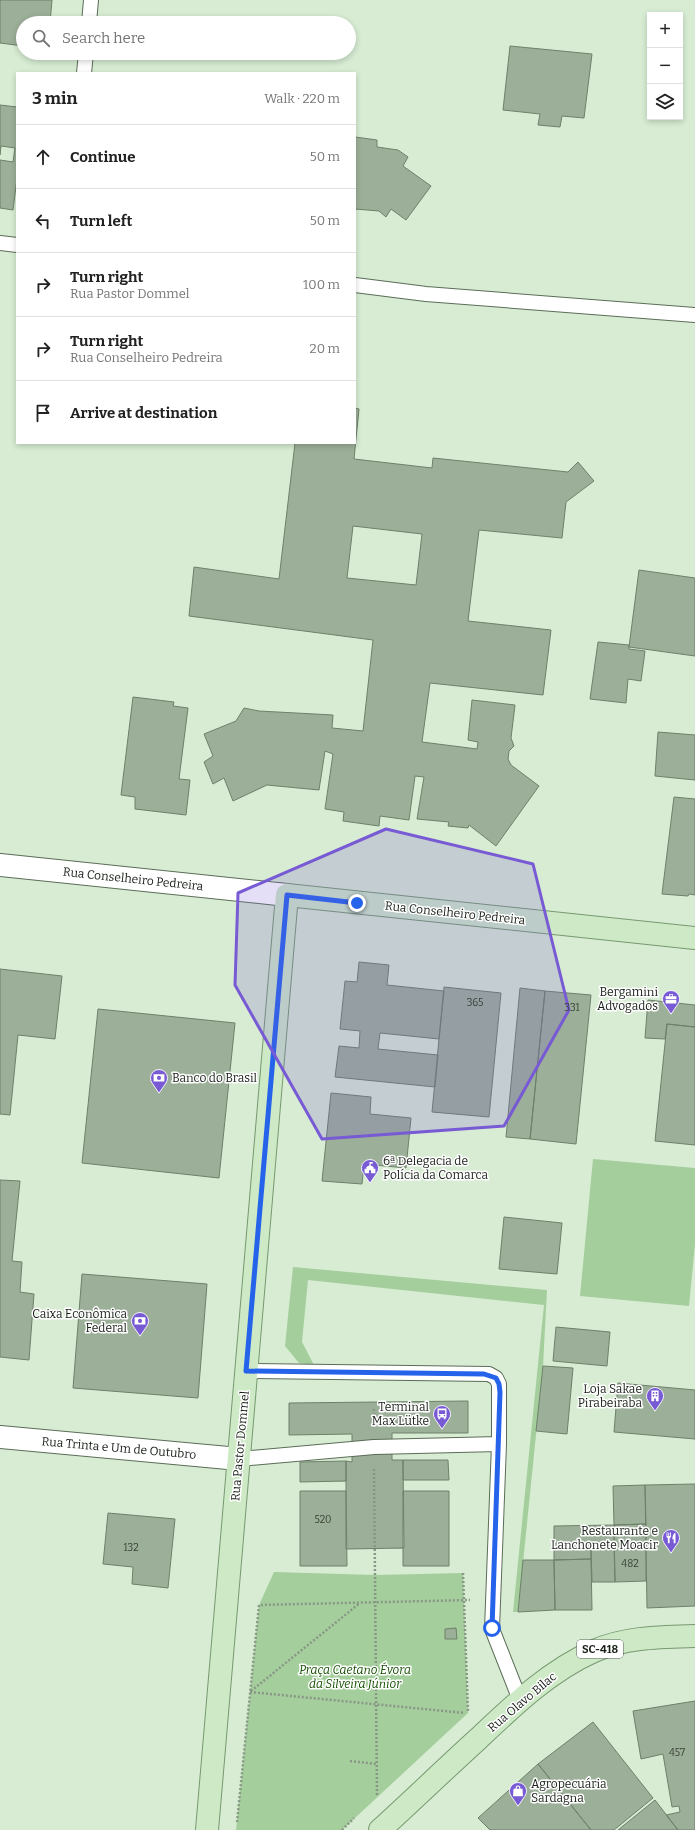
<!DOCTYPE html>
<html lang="en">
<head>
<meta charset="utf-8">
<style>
	:root { --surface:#fff; --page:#f2f2f2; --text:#222; --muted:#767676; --line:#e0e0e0 }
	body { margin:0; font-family:Bitter,serif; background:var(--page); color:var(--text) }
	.controls { position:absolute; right:12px; top:12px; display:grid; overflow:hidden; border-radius:0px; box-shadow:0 2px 6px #0003 }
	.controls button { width:36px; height:36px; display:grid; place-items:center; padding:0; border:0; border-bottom:1px solid var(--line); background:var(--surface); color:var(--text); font:20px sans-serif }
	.stop { position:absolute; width:12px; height:12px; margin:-9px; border:3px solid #2563eb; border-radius:50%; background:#fff }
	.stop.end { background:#2563eb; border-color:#fff; box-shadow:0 1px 4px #0008 }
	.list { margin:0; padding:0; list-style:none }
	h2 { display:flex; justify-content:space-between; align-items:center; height:52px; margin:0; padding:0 16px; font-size:17px }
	h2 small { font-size:13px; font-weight:400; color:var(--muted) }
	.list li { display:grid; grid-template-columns:26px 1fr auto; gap:12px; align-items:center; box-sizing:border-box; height:64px; padding:0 16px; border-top:1px solid var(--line) }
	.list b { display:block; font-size:15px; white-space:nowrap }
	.list p { margin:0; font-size:13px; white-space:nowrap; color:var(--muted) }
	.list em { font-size:13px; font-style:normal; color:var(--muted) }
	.icon { flex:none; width:22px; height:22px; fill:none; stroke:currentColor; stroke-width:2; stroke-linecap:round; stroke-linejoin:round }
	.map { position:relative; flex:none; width:695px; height:1830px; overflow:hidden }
	.search { position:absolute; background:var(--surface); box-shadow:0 2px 6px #0003; left:16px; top:16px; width:340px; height:44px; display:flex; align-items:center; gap:10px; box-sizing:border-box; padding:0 14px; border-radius:22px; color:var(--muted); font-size:15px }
	.panel { position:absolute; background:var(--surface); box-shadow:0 2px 6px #0003; left:16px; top:72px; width:340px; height:372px; border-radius:0px }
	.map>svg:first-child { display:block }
	.green { fill:#a5ce9d }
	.building { fill:#9caf98; stroke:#6e806a; fill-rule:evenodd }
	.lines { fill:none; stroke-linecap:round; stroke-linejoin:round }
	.service-casing { stroke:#5b6d57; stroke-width:16 }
	.minor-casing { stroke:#5b6d57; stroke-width:24 }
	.tertiary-casing { stroke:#5b6d57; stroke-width:24 }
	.primary-casing { stroke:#779970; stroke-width:24 }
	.path { stroke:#889785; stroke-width:2.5; stroke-dasharray:2 2; stroke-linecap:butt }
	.service { stroke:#fff; stroke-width:14 }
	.minor { stroke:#fff; stroke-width:22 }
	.tertiary { stroke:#fff; stroke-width:22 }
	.primary { stroke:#cde9c6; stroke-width:22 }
	.route { stroke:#2563eb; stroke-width:5 }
	.marked { fill:#775ad4; fill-opacity:0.2; stroke:#775ad4; stroke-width:3; stroke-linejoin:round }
	.labels { text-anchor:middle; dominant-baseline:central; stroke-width:3; stroke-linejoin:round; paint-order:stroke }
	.number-label { font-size:10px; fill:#384236 }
	.shield { fill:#fff; stroke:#5d625c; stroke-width:1 }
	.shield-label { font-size:11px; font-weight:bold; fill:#171e16 }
	.street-label { font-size:12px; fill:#171e16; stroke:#fff }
	.poi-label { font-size:12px; fill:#171e16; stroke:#fff; text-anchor:end }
	.park-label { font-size:12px; font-style:italic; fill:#165004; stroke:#fff }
</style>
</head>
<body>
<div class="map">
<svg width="695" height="1830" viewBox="0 0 695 1830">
	<rect width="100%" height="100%" fill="#d7ecd3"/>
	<path class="green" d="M593,1159L695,1168V1244L689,1306L580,1296Z
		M293,1267L547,1290L543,1366L518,1612H513L544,1305L308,1280L302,1342L314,1365L299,1363L285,1346Z
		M274,1572L375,1575L463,1573L468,1713L342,1830H236L259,1605Z"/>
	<path class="building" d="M0,0H52L50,23H23V46L0,43Z
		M510,46L592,54L584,118L562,116L560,127L538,125L540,114L503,110Z
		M0,105L17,107V178L13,210L0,208V160L13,162L15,148L1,146L0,155Z
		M355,137L377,140V147L398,150L408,157L403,166L431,186L406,220L391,209L386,217L379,211L355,209Z
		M355,408L359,409L354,459L432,468L433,458L568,472L578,462L594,481L566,502L562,538L479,530L468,621L551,630L543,695L430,683L422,742L477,749L478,742L468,740L472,700L515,705L511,738L514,746L509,751L508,759L511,765L539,786L496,846L469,825L468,828L448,826L449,822L417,819L424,777L415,776L409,820L380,816L379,826L343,821L344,812L325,809L333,754L325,751L319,790L267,785L233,801L224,778L213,784L204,762L213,756L204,734L236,721L244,708L259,711L333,715L332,728L363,731L373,640L189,616L194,567L279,579L295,443H355ZM353,526L422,534L416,585L347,578Z
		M639,570L695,578V656L629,647Z
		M598,642L629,645V649L645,651L641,681L628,679L626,703L590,699Z
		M133,697L174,702L173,706L188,708L179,779L190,780L186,815L135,809V797L121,795Z
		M658,732L695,735V780L655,776Z
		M674,797L695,799V895L689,894L688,896L662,894Z
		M359,962L389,965L387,985L444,991L439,1039L380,1033L378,1049L438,1055L435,1087L335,1077L339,1046L359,1048L360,1031L340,1029L345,981L357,982Z
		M0,969L62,976L55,1039L18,1035L10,1115L0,1114Z
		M444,987L501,993L489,1117L432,1112Z
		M520,988L545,991L530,1139L506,1137Z
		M545,991L591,995L576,1144L530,1139Z
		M648,1000L695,1005V1027L667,1024L665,1039L645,1038Z
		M98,1009L235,1023L219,1178L82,1163Z
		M667,1024L695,1027V1145L655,1141Z
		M331,1093L371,1097L370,1114L411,1118L406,1168L364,1164L362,1184L322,1181Z
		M0,1180L20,1181L12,1261L22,1262L20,1292L34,1294L29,1360L0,1357Z
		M504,1217L562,1223L557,1274L499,1269Z
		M82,1274L207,1284L198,1398L73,1388Z
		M556,1327L610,1332L607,1366L553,1361Z
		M543,1366L573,1368L567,1434L536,1431Z
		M618,1383L695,1390V1439L614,1432Z
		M468,1401V1433H392V1460H403L404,1548L346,1549V1461L352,1462V1434L289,1435V1403Z
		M403,1460H448L449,1480H403Z
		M346,1461V1481L300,1482V1462Z
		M695,1484V1606L647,1608L645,1485Z
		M645,1485L646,1524L614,1525L613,1486Z
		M300,1491H346L347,1566H300Z
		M403,1491H449V1566H403Z
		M108,1513L175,1519L168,1588L132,1584L133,1567L103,1564Z
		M646,1524V1581L615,1582L614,1525Z
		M614,1525V1546L591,1547V1559L554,1560V1526Z
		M614,1546L615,1582H592L591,1547Z
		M591,1559L592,1610H555L554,1560Z
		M523,1560H554L555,1610L518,1612Z
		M456,1628L457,1639H445V1629Z
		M695,1701V1830H678L666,1815L680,1812L679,1806L672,1807L663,1754L641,1759L633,1711Z
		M593,1722L653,1798L614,1830H591L538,1764Z
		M538,1764L591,1830H490L478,1818Z
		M655,1800L678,1830H618Z"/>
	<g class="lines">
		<defs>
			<path id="service" d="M89,23L91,0
				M84,73L86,53
				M0,243L17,245
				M355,285L426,294L695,315
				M246,1371L489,1374L496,1378L499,1384V1444
				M239,1459L374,1447L499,1444L492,1629L520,1700"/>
			<path id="minor" d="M0,1437L239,1459"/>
			<path id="tertiary" d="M0,865L287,895"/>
			<path id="primary" d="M207,1830L287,895L695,938
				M380,1830C413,1800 445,1769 478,1739C513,1706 549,1671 594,1651C625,1637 661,1637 695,1636"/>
		</defs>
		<use href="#service" class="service-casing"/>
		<use href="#minor" class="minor-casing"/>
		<use href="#tertiary" class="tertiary-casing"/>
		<use href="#primary" class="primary-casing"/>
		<path class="path" d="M374,1409V1424
			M374,1469L377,1796
			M463,1573L468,1711
			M251,1691L360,1603
			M250,1692L465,1713
			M350,1761L377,1764
			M237,1822L259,1605L470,1600
			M342,1830L354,1818"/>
		<use href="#service" class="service"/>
		<use href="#minor" class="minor"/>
		<use href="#tertiary" class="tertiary"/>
		<use href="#primary" class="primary"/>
	</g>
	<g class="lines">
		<path class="route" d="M357,903L287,895L246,1371L484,1374L496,1378L499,1384L500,1392L492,1628"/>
	</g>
	<path class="marked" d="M386,829L533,864L569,1010L504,1126L322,1139L235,985L238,893Z"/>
	<defs>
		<symbol id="office-pin" viewBox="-11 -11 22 30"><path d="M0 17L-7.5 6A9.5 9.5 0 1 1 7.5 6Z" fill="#775ad4" stroke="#fff"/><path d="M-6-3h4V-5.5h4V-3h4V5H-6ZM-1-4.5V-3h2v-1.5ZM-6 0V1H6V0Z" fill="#fff"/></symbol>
		<symbol id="bank-pin" viewBox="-11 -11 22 30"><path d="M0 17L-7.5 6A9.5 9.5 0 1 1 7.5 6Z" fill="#775ad4" stroke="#fff"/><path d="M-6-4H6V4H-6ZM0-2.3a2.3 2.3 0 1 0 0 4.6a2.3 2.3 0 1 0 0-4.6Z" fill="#fff"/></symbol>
		<symbol id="civic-pin" viewBox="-11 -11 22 30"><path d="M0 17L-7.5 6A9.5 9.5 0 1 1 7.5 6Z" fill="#775ad4" stroke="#fff"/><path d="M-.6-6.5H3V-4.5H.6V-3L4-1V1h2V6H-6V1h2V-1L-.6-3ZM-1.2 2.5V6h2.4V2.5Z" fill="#fff"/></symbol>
		<symbol id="building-pin" viewBox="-11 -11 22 30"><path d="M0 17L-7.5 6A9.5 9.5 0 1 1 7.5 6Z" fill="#775ad4" stroke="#fff"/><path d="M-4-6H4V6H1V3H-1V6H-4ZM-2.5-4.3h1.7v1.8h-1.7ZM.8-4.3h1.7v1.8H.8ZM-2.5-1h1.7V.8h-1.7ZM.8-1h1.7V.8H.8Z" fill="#fff"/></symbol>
		<symbol id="bus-pin" viewBox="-11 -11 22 30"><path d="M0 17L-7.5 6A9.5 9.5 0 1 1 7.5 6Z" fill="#775ad4" stroke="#fff"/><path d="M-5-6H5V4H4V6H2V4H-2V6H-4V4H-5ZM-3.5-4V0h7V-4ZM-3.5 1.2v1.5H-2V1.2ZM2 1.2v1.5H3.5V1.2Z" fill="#fff"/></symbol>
		<symbol id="restaurant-pin" viewBox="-11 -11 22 30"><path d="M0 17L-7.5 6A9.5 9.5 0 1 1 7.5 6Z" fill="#775ad4" stroke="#fff"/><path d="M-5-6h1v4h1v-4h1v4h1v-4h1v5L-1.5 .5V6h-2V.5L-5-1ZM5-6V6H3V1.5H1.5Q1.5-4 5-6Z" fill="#fff"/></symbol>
		<symbol id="shop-pin" viewBox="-11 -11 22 30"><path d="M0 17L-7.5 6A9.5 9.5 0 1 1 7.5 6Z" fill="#775ad4" stroke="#fff"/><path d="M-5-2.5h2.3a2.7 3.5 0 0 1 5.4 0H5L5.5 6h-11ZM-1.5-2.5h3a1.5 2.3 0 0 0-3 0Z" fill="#fff"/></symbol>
	</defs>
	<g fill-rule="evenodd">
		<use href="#office-pin" x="661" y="989" width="20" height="27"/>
		<use href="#bank-pin" x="149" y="1068" width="20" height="27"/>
		<use href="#civic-pin" x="360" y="1158" width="20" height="27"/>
		<use href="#bank-pin" x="130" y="1311" width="20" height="27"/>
		<use href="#building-pin" x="645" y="1386" width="20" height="27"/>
		<use href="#bus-pin" x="432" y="1404" width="20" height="27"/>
		<use href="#restaurant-pin" x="661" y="1528" width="20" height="27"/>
		<use href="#shop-pin" x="508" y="1781" width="20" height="27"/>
	</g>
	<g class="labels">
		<g class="number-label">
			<text x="475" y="1003">365</text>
			<text x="572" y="1008">331</text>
			<text x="323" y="1520">520</text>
			<text x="131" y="1548">132</text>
			<text x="630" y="1564">482</text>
			<text x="677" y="1753">457</text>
		</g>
		<rect class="shield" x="577" y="1640" width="46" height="18" rx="3"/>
		<g class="shield-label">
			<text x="600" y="1649">SC-418</text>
		</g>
		<g class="street-label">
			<text transform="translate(133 879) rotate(6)">Rua Conselheiro Pedreira</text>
			<text transform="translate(455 913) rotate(6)">Rua Conselheiro Pedreira</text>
			<text transform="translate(240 1446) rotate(-85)">Rua Pastor Dommel</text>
			<text transform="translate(119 1448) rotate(5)">Rua Trinta e Um de Outubro</text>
			<text transform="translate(522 1702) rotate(-40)">Rua Olavo Bilac</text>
		</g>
		<g class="poi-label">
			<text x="658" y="992">Bergamini<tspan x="658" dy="14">Advogados</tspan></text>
			<text x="172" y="1078" text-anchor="start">Banco do Brasil</text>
			<text x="383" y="1161" text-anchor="start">6ª Delegacia de<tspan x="383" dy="14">Polícia da Comarca</tspan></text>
			<text x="127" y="1314">Caixa Econômica<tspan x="127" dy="14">Federal</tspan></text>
			<text x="642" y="1389">Loja Sakae<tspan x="642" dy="14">Pirabeiraba</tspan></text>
			<text x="429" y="1407">Terminal<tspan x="429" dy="14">Max Lütke</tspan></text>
			<text x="658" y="1531">Restaurante e<tspan x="658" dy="14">Lanchonete Moacir</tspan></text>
			<text x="531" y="1784" text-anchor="start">Agropecuária<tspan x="531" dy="14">Sardagna</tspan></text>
		</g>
		<g class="park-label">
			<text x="355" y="1670">Praça Caetano Évora<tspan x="355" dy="14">da Silveira Júnior</tspan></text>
		</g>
	</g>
</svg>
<div class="controls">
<button>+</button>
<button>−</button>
<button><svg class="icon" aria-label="layers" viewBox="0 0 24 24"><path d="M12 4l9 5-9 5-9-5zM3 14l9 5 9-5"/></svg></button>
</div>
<div class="stop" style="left:492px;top:1628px"></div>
<div class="stop end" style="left:357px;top:903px"></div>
<div class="search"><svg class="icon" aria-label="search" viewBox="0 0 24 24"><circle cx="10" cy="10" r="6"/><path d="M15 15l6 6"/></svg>Search here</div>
<section class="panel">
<h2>3 min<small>Walk · 220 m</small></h2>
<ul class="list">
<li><svg class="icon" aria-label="ahead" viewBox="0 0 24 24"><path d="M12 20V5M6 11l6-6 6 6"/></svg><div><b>Continue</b></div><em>50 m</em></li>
<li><svg class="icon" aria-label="left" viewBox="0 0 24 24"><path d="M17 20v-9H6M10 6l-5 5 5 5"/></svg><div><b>Turn left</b></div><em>50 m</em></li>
<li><svg class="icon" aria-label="right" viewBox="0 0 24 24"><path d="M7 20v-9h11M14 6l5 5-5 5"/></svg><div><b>Turn right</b><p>Rua Pastor Dommel</p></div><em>100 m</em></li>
<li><svg class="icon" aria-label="right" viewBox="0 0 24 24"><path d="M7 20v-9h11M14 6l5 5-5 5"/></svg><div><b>Turn right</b><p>Rua Conselheiro Pedreira</p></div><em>20 m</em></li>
<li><svg class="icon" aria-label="arrive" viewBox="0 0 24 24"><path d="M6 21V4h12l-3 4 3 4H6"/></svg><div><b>Arrive at destination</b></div></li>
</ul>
</section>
</div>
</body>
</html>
